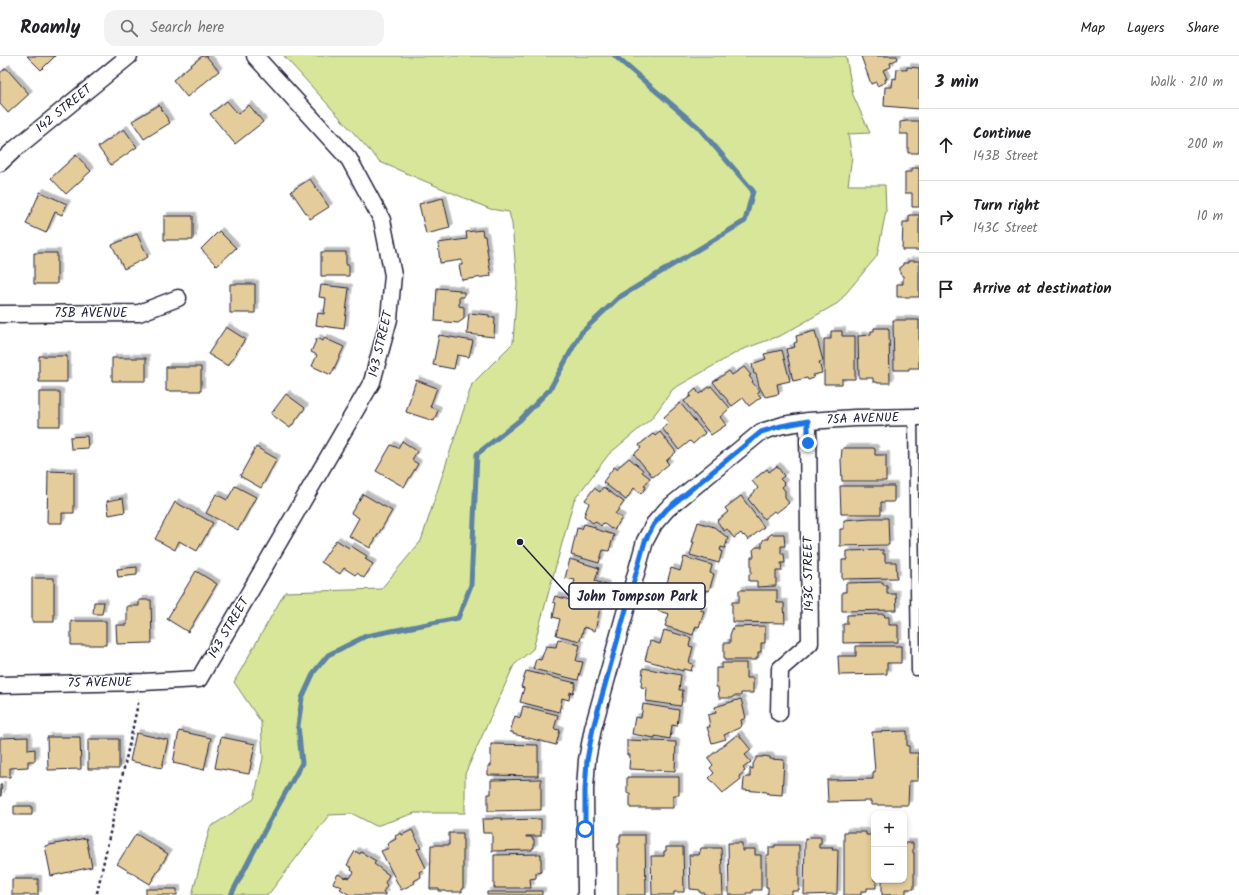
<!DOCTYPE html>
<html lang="en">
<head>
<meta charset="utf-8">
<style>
	:root { --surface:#fff; --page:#f2f2f2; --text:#202124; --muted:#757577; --line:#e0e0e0 }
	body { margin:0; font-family:Kalam,sans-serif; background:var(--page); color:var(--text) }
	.controls { position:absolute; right:12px; bottom:12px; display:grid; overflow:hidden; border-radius:8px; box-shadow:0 2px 6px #0003 }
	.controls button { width:36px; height:36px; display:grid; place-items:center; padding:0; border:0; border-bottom:1px solid var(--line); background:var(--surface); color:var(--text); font:20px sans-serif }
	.stop { position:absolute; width:12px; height:12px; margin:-9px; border:3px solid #1a73e8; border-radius:50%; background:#fff }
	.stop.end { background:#1a73e8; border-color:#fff; box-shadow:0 1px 4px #0008 }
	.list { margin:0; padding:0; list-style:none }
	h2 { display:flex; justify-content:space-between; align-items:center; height:52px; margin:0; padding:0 16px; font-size:17px }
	h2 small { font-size:13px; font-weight:400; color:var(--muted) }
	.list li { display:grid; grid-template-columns:26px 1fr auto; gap:12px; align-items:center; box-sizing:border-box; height:72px; padding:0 16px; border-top:1px solid var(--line) }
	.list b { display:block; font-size:15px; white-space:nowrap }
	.list p { margin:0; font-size:13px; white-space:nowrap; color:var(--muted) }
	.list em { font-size:13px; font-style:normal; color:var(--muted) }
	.icon { flex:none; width:22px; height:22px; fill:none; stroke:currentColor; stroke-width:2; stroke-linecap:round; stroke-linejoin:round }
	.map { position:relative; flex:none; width:919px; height:839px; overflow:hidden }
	header { display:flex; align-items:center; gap:24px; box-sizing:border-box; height:56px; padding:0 20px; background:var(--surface); border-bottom:1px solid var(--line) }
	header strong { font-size:19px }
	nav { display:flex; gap:22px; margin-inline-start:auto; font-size:14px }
	.search { width:280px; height:36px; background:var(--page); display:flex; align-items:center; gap:10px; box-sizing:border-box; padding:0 14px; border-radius:12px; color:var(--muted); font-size:15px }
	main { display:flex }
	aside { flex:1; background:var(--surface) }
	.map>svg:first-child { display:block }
	.green { fill:#d7e699; stroke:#7c846a }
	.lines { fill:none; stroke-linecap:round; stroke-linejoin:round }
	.stream { stroke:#5f84a2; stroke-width:5 }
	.building { fill:#e5cd9b; stroke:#22223b; filter:url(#shadow) }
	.service-casing { stroke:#22223b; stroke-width:11 }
	.minor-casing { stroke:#22223b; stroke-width:19 }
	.path { stroke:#22223b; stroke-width:2.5; stroke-dasharray:3 3; stroke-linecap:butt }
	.service { stroke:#fff; stroke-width:8 }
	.minor { stroke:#fff; stroke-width:16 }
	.route { stroke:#1a73e8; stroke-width:5 }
	.labels { text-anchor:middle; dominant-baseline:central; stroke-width:3; stroke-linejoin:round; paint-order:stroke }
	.street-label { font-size:13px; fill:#22223b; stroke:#fff }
	.leader { fill:none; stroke:#22223b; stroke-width:1.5 }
	.callout-dot { fill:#22223b; stroke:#fff; stroke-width:1.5 }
	.callout { fill:#fff; stroke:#22223b; stroke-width:1.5 }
	.callout-label { font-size:14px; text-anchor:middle; font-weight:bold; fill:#22223b }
</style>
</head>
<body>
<header>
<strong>Roamly</strong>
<div class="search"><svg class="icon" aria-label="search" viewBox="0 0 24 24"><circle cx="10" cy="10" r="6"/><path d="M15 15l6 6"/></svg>Search here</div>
<nav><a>Map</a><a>Layers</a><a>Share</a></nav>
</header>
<main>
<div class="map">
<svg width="919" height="839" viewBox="0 0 919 839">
	<defs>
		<filter id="shadow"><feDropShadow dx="3.5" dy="-3.5" stdDeviation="0" flood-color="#0004"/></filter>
	</defs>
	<rect width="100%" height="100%" fill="#fff"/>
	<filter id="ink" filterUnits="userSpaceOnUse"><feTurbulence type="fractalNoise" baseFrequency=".025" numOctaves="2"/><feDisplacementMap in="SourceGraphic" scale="8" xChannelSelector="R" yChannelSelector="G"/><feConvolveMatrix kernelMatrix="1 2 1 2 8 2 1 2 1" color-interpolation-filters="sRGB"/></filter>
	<g filter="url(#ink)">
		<path class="green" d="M284,0H846L853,39L870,77L848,78L852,101L848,129H885L886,155L877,200L838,247L782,279L741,294L673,333L652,362L609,398L574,444L533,593L514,609L465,718V757H415L376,770L353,758L329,759L268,839H192L210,771L254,743L263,702L261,666L234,626L285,536L381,533L421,485L472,328L513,287L517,227L512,168L509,156L490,153L380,106Z"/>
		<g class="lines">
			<path class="stream" d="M231,839L267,770L302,707L298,670L302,642L314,616L328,599L366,580L458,562L471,529L477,398L520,364L550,333L581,277L618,242L745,165L753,135L698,71L615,0"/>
		</g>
		<path class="building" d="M27,0H55L41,14Z
			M202,0H206L219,15L187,41L173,24Z
			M861,0H897L898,3L890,7L891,11L883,14L887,23H885L886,26L877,30L876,26L871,28Z
			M907,11L919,12V53L884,50L885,31H892L893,22L896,23L897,13L907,14Z
			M6,12L29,38L8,57L0,48V17Z
			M227,45L238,58L249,49L263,66L235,88L210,58Z
			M159,49L170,67L144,83L132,65Z
			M907,65H919V97H908V78H900V66Z
			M124,73L137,91L111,109L98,91Z
			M76,99L91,115L66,138L51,122Z
			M912,112H919V151H912V137H905V116H912Z
			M310,123L329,151L310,163L291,135Z
			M40,136L67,148L62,159L55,156L46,177L26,168Z
			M443,142L450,172L426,178L419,148Z
			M909,159H919V194H902L903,166H909Z
			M164,160H193V184H164Z
			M482,174L483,180H485L491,220L462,224L459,209H462V204L440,207L438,187L467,183L466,176Z
			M219,175L236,192L217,210L201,193Z
			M137,178L148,201L124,213L112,189Z
			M321,196H346V209H349V220H321Z
			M34,197H57V228H34Z
			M908,205H919V241H897V228H903V220L900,218V211L903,209V207H908Z
			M230,228H255V257H230Z
			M321,229L349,232L344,273L316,269L318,257L324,258L326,242L319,241Z
			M437,232L460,234L459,236H464V241H459V250L464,251V263L458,267L435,265Z
			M469,257L489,259V261H495L494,281L467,278Z
			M893,264H919V312H909V314H894Z
			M226,271L245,283L228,310L208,298Z
			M874,272H888L889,275L890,327H877V326H873V322H859L858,280L871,279V275H874Z
			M815,275L823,305L819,306L822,317L813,319L814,322L808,324L807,322L793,325L786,293L795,291L794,287L797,286L796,280Z
			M831,275H842V280H855V323H842V328H824V283H831Z
			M439,279L473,285L469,301L457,299L454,313L433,309Z
			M317,282L323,285L324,282L344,291L331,319L312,310L317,299L311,296Z
			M782,294L790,325L777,328L779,338L765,341L759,330L756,318H754L752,308L766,303L764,298Z
			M39,300H67V326H39Z
			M112,302H146V325H112Z
			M166,311H201V335H166Z
			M744,311L751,319L749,320L753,325L752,326L760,335L757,337L761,341L749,350L743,342L732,350L713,326L729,315L732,319Z
			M416,324L437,332L430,351L438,354L434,365L406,356Z
			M711,330L730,352L720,361L726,369L711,379L684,345L691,340L690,338L696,333L699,338Z
			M39,336H60V370H39Z
			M286,338L305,352L290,372L271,358Z
			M680,347L705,377L693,388L690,385L679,394L662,372L669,367L664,361Z
			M660,376L676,396L666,405L669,408L653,421L634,398L641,392L639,389L653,378L655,380Z
			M87,380L88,392L71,393L70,381Z
			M402,385L417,395L412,404L418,408L404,431L376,415L391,389L398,392Z
			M256,391L277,403L261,432L240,420Z
			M843,392H873L875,393V399H886V425H842L841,404L842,393Z
			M629,402L643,414L642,416L650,422L644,430L646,431L641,438L634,432L626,444L603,426L614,411L617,413L620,409H621Z
			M777,410L784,420L780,423L785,428L782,431L785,435V442L789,447L776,457L774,455L764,463L748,443L758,432L752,425L767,413L769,416Z
			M48,415L74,416V457H62V467H47Z
			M235,430L256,441L238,474L206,457L216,438L227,444Z
			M840,430H894V446H881V458H841Z
			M603,431L624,446L615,458L622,462L614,474L611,472V473L603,467L601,470L595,465L593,467L584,460L589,447L585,444L594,432L600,436Z
			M363,438L392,455L370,492L349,480L359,462L351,457Z
			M741,440L764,471L748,484L744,479L743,480L741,477L734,482L727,473L724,475L717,465L728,456L725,452Z
			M123,442L125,456L109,459L107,445Z
			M175,446L213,467L197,495L179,485L175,494L155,483Z
			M870,462H888L889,489L840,490V473H844V464Z
			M698,466L714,471L728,482L725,492L721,491L720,494L722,495L719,507L690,499L694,486H692Z
			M584,468L595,471V473L614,479L609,495L603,494L599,507L571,499L577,472L582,473Z
			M771,478H784L785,490H781V498H784L785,507H781L782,515H776V530L757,531V525H749V518H751V501H754L753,494L756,491H762V486L764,483H768V481Z
			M336,484L349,492L351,490L367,500L365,503L373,508L364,522L357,517L355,519L344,512L340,518L321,506Z
			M883,494V498H885V506H896L897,522L842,523V504H847V495Z
			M684,501L712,509L710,517L714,518L709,535L705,534L703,542L666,531L671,512L680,515Z
			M570,503L599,512L595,525L606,529L599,549L570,540L575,524L565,522Z
			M137,511V519L118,521L117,513Z
			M196,515L217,528L188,576L167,563Z
			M32,522H54V566H32Z
			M883,526V529H887V538H896L897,554L842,555V536H846V527Z
			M739,534H777V547H784L785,567L732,566V546H739Z
			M664,535L703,546L700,554L704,555L699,571L696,570L693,579L665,570L669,558L658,555Z
			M555,540L600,552L595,575L584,571L580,585L556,579L560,563L553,561L556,547L553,546Z
			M139,544H151L152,587L117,588L116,569H127V550H139Z
			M94,546H104L102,558H93Z
			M884,558L885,561H889V569H898V586L843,587V568H847V559Z
			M71,565H106V589H71Z
			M765,570V587H761V596H758V602H756V604H724V587H730V579L733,571Z
			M664,574L691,582L689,590L693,591L689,607L693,608L691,615L683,613V615L645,604L650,585L660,588Z
			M558,583L580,589L576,605L583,606L578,624L533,613L536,603L541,604L546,590L556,591Z
			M856,590H901V607H887V618L839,619L838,600H856Z
			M722,607H746V622H753V637H741V640H733V642H719L718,631H716V612H722Z
			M643,612L681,619L679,634H683L681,650L646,645L647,632L641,631Z
			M526,615L576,627L573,637L570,636L569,644L562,642L559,656L520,646L524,632L521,631Z
			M741,643L746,662L741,664L742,669L740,670L741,671L724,679L726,683L712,687L707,671H710L708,659L716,657L715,651Z
			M643,648L679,654L677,670L672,669L670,683L655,680V682L632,678L635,661L641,662Z
			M523,650L558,659L554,673L560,674L556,689L513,678V676H510L515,660L520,662Z
			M179,675L211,682L204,714L173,707Z
			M907,675V690H909V697H918V725H909L908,749H871V745L828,746L827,724L873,723V716H875L872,676Z
			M136,677L168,684L162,712L130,705Z
			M738,678L751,694L745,699L751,706L743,712L745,715L739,720L741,723L723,737L709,722L714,717L710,712L713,709L708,702Z
			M28,681V694L35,693V705H28V711L10,712V721H0V682Z
			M47,681H80L81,713L48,714Z
			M221,681L255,688L249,718L215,712Z
			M88,683H119V713H88Z
			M627,684L676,686L675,715L629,713L630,699H627Z
			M491,688L538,689V720L488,719V710H491Z
			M763,700L770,701V703L784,704L782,739L768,738L767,736L743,734L744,723L746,721H750V712L753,713V708L757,701H763Z
			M627,721H679V739H673V752H630V737H627Z
			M541,723V754L488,755V738H491V724Z
			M0,729H2L1,740H0Z
			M14,750H32V759H14Z
			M493,762H502V764L541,763V780H526V781H532V783H534V792H532V794L492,795V777H483L482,763H493Z
			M412,774L421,792L417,793L426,812L419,816L421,821L414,825L415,827L401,834L381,795L389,792L387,788L396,783L395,780L401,777L402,779Z
			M844,776H866V779H874V824H876V832H867V835H861V839H844Z
			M449,777H463V832H462V836H446V835H439V833H430L431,789H449Z
			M136,778L168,798L150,828L117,808Z
			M620,779H645L646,839H618V788H620Z
			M809,781H821V788H819V792H833L832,794H838L837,838L804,839L805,783H809Z
			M86,782L92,811L51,820L45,790Z
			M728,787H742V795H744V793H755V799H761V834H752V837H746V839H729Z
			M904,787H913V797H914V833H906V838L882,839V824H904Z
			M775,789H799V835H792V839H767V837H768V831H766V799H769V791H775Z
			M666,791H683L684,836H674V839H652L651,800H664V795H666Z
			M701,792H721L723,839H705V837H700V834L690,833L689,799H699Z
			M355,795L360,798L361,796L376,805L374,808L389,819L385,827L387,829L383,836L385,837V839H350L340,833L342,831L333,827L338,818L346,822L347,821L350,822L354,816L351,814L352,812L347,809Z
			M541,798V815L536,816V822L530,823L531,832H494V799Z
			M12,823H38V839H12Z
			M146,833H177V839H146Z
			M526,835H542V839H487V836H526Z"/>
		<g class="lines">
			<defs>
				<path id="service" d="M913,361L916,615"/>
				<path id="minor" d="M0,107L15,93L129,0
					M0,258L139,257L178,242
					M0,629L143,626L199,623L372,326L389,263L393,219L382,164L349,103L255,0
					M779,657L780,613L810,587L808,365
					M586,839L585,733L587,704L593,672L645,485L654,468L667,453L761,376L783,369L808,365L855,362L919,361"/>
			</defs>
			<use href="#service" class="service-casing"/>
			<use href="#minor" class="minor-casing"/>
			<path class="path" d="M97,837L139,643"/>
			<use href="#service" class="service"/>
			<use href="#minor" class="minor"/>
		</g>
	</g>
	<g class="lines" filter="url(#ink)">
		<path class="route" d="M585,773V734L587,704L593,672L645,485L654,468L667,453L761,376L781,370L808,365V387"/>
	</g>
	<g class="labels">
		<g class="street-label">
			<text transform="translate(64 53) rotate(-39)">142 STREET</text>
			<text x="91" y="257">75B AVENUE</text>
			<text transform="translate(381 288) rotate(-77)">143 STREET</text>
			<text transform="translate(863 363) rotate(-2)">75A AVENUE</text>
			<text transform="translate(809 518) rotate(-91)">143C STREET</text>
			<text transform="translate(229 572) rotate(-60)">143 STREET</text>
			<text transform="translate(100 627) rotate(-1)">75 AVENUE</text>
		</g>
	</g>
	<path class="leader" d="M520 486L569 540"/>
	<circle class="callout-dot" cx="520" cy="486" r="4"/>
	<rect class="callout" x="569" y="527" width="136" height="26" rx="4"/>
	<g class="callout-label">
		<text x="637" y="545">John Tompson Park</text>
	</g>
</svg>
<div class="controls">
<button>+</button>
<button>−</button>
</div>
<div class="stop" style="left:585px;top:773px"></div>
<div class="stop end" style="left:808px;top:387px"></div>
</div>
<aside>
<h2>3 min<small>Walk · 210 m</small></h2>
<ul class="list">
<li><svg class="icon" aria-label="ahead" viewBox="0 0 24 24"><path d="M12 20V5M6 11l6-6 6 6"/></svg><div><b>Continue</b><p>143B Street</p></div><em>200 m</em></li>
<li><svg class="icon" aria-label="right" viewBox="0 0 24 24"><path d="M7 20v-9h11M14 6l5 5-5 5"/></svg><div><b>Turn right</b><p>143C Street</p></div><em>10 m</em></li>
<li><svg class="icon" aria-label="arrive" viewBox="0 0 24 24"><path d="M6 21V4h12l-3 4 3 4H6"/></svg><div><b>Arrive at destination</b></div></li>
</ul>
</aside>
</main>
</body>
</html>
